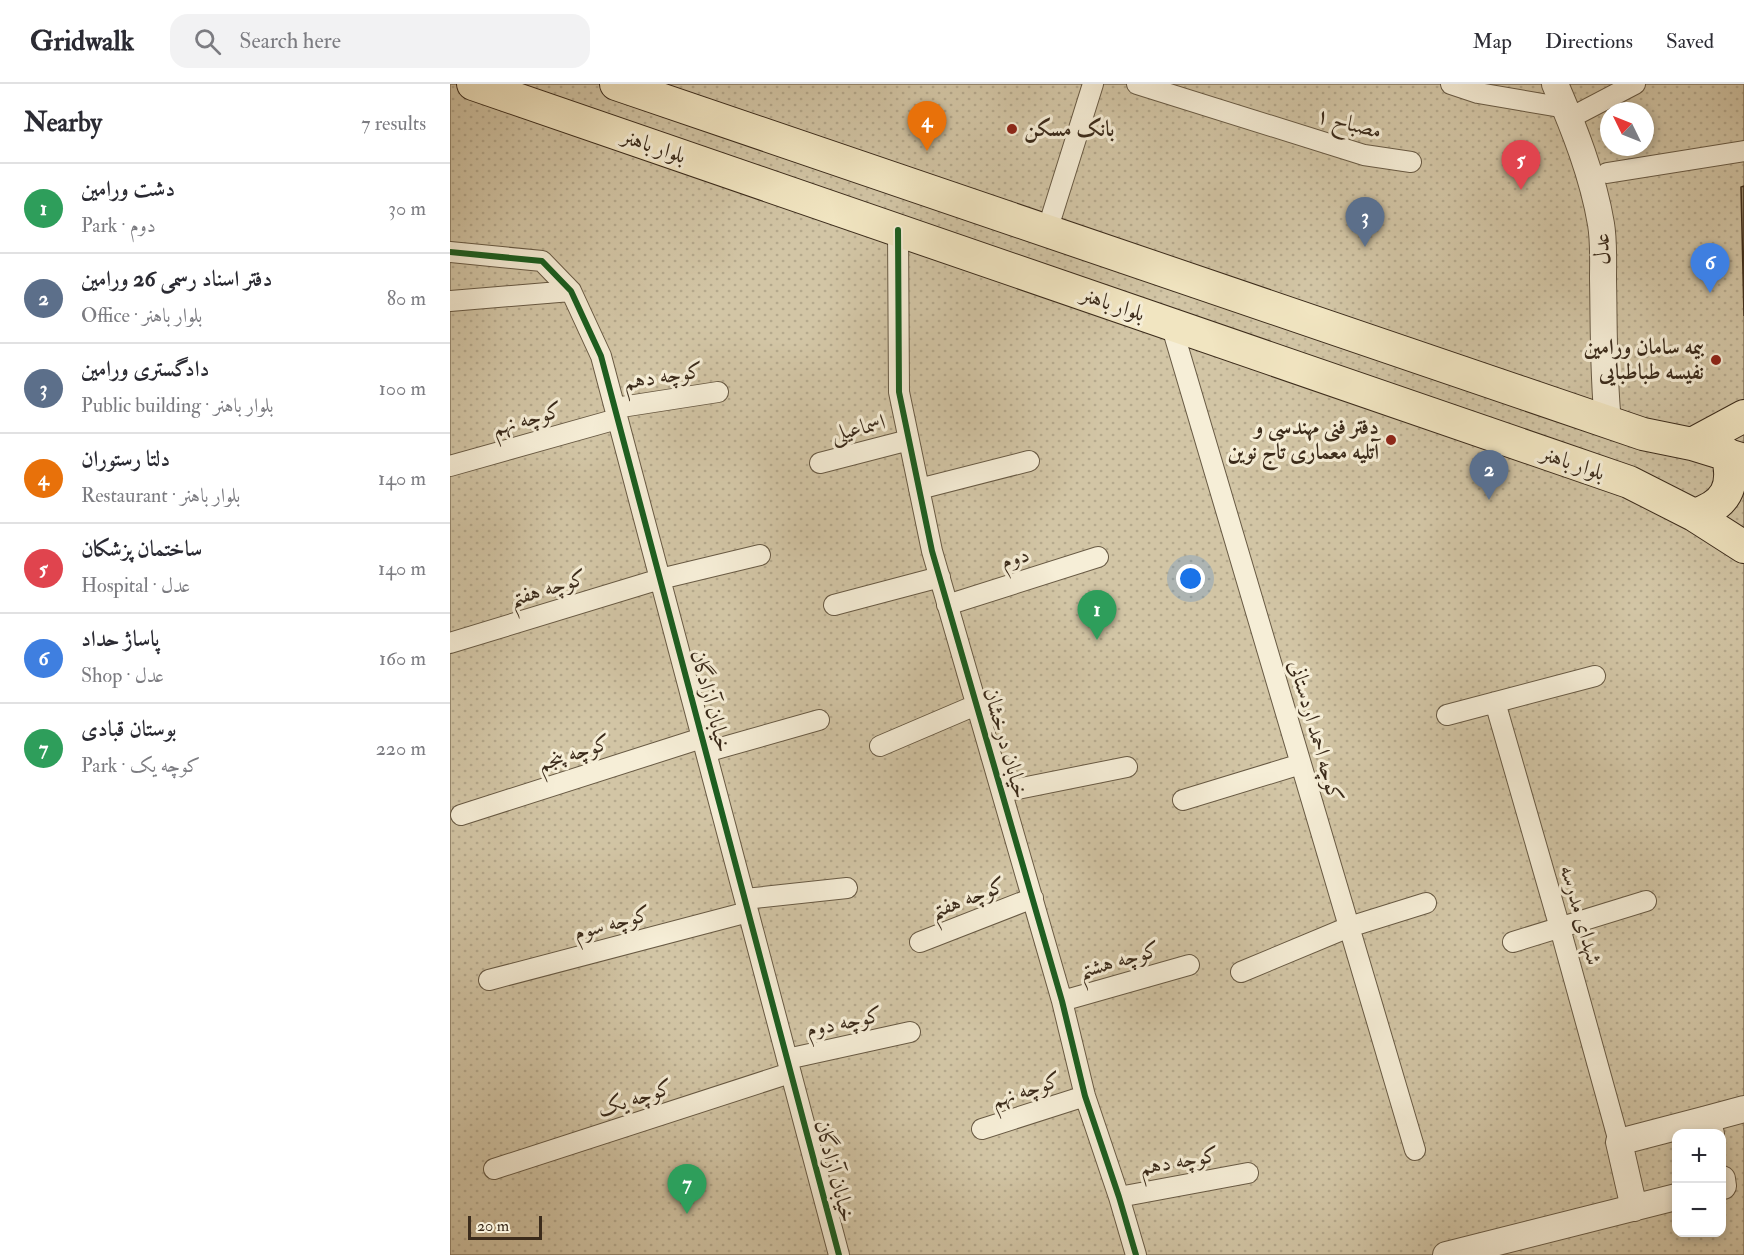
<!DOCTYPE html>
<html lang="en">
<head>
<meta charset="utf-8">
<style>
	:root { --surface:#fff; --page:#f2f2f3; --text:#2b2b33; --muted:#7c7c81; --line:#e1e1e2; --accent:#8f2418 }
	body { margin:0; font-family:"IM FELL Double Pica",Amiri,serif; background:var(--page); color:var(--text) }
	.controls { position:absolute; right:18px; bottom:18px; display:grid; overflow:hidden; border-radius:12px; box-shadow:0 3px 9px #0003 }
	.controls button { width:54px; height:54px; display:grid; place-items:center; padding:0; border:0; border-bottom:2px solid var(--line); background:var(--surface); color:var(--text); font:30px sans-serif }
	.compass { position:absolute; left:1150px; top:18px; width:54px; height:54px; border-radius:50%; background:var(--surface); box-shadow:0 3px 9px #0003; rotate:313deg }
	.scale { position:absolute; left:18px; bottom:15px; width:74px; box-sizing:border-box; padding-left:6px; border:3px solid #3b2b1b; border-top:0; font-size:16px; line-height:21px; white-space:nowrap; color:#3b2b1b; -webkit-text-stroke:4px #f6eed7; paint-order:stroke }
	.you { position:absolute; left:741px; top:495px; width:21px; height:21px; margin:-15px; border:4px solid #fff; border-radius:50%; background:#1a73e8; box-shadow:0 0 0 9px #1a73e833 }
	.badge { display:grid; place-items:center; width:39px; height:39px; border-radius:50%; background:var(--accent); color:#fff; font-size:20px; font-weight:700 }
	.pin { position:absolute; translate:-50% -50px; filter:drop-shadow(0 2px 3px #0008) }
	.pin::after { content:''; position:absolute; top:32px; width:21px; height:18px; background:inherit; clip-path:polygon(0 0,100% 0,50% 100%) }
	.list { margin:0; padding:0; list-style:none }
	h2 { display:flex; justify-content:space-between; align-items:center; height:78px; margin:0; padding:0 24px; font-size:26px }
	h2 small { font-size:20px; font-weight:400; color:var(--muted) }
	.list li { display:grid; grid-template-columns:39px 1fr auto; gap:18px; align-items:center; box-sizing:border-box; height:90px; padding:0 24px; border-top:2px solid var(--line) }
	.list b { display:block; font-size:22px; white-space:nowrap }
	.list p { margin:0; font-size:20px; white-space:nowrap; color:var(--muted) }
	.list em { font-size:20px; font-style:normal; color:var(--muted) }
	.icon { flex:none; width:33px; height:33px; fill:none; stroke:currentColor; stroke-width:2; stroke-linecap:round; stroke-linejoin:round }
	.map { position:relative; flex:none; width:1294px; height:1171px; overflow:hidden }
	header { display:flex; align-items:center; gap:36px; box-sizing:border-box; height:84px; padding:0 30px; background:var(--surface); border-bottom:2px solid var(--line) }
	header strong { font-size:28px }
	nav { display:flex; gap:33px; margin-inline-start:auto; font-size:21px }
	.search { width:420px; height:54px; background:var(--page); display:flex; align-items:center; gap:15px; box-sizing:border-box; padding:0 21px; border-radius:18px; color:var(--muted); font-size:22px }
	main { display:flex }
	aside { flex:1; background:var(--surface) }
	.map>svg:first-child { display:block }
	.park { fill:url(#park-dots); stroke:#867860; stroke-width:1.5; fill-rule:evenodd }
	.building { fill:#9a8c71; stroke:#3b2b1b; stroke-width:1.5 }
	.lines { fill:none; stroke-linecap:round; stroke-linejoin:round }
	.minor-casing { stroke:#685a44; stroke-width:22 }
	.tertiary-casing { stroke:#685a44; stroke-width:28 }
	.primary-casing { stroke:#3b2b1b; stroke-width:34 }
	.minor { stroke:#f6eed7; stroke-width:20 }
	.tertiary { stroke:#f6eed7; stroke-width:26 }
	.primary { stroke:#f1e5c1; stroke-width:32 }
	.cycleway-casing { stroke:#f6eed7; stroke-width:10 }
	.cycleway { stroke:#1b5e20; stroke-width:6 }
	.poi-dot { fill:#8f2418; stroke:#f6eed7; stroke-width:2 }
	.labels { text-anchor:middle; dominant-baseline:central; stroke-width:6; stroke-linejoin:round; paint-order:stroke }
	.street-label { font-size:22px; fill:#3b2b1b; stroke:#f6eed7 }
	.poi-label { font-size:22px; font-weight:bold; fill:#3b2b1b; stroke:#f6eed7; text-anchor:end }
</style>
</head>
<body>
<header>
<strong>Gridwalk</strong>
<div class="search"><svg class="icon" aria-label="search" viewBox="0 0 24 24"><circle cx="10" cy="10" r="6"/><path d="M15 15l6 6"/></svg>Search here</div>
<nav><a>Map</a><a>Directions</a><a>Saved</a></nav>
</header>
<main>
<aside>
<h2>Nearby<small>7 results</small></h2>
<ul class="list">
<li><span class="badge" style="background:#2e9e5b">1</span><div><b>دشت ورامین</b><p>Park · دوم</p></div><em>30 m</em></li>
<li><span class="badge" style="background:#5c6f8a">2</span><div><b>دفتر اسناد رسمی 26 ورامین</b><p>Office · بلوار باهنر</p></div><em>80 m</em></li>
<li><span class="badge" style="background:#5c6f8a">3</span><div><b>دادگستری ورامین</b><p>Public building · بلوار باهنر</p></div><em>100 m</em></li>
<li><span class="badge" style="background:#e8710a">4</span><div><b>دلتا رستوران</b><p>Restaurant · بلوار باهنر</p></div><em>140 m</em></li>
<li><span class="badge" style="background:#e0444e">5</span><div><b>ساختمان پزشکان</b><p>Hospital · عدل</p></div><em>140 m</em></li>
<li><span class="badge" style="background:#3f7fe0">6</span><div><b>پاساژ حداد</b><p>Shop · عدل</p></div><em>160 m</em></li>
<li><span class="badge" style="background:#2e9e5b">7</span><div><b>بوستان قبادی</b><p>Park · کوچه یک</p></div><em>220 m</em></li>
</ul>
</aside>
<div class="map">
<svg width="1294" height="1171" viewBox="0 0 1294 1171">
	<defs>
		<pattern id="park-dots" width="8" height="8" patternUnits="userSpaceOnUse" patternTransform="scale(1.5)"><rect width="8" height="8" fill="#d2c5a5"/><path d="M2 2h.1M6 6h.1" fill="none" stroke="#b5a98d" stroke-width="1.8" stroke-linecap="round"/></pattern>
	</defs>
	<rect width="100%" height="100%" fill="#f1e5c1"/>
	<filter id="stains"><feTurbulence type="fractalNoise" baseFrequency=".00333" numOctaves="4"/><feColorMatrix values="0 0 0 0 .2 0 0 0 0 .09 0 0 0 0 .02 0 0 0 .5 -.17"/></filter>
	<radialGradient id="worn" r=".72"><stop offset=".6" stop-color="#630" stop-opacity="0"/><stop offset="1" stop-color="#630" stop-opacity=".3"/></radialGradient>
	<path class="park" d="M0,0H1294V1171H0ZM1159,27H1195V63H1159ZM1226,1050H1272V1148H1226Z"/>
	<path class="building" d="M1294,102V232L1291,103Z"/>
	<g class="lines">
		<defs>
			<path id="minor" d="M687,0L914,71L961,78
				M1001,0L1028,9L1116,24
				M1120,34L1185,0
				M1157,89L1294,67
				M448,146L449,308L482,467L612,917L635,1012L669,1113L686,1171
				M597,147L643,0
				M0,168L92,177L121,207L151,272L389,1171
				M0,217L121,207
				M721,240L965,1066
				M165,324L268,308
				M370,379L459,356
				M0,382L167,335
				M469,405L579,377
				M384,521L490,493
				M497,521L648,473
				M0,559L210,495L310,471
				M1045,618L1110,844L1169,1058
				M997,631L1145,592
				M430,662L526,621
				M256,668L369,636
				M552,708L677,683
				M733,716L851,680
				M11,731L252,654
				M295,815L397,804
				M470,858L583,814
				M1063,858L1196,817
				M791,888L899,843L976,819
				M39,896L298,828
				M612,917L739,881
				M337,975L460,948
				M532,1045L635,1012
				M44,1085L340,989
				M669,1113L798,1089"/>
			<path id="tertiary" d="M1105,0C1124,44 1143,92 1151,140C1154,158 1153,177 1153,195C1154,243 1153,290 1158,338
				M1257,1035L1294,1025
				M1272,1095L1273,1102H1272
				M1184,1124L1169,1058L1257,1035L1261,1050
				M996,1171L1226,1113"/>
			<path id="primary" d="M23,0L1179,398L1244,431L1294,463
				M166,0L1193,350L1242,360L1294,376
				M1242,360L1294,332
				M1244,431C1276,421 1286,403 1277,370"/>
		</defs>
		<use href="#minor" class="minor-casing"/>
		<use href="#tertiary" class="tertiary-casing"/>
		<use href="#primary" class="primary-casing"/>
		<use href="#minor" class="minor"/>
		<use href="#tertiary" class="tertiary"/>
		<use href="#primary" class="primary"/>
		<defs>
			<path id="cycleway" d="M448,146L449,308L482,467L612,917L635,1012L669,1113L686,1171
				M0,168L92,177L121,207L151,272L389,1171"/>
		</defs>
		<use href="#cycleway" class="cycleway-casing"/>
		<use href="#cycleway" class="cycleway"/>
	</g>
	<g class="poi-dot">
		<circle cx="562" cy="45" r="6"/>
		<circle cx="1266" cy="276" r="6"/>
		<circle cx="941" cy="356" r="6"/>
	</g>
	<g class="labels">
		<g class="street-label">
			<text transform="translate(899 39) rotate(15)">مصباح ۱</text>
			<text transform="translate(204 62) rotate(19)">بلوار باهنر</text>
			<text transform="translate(1152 165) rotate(-92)">عدل</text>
			<text transform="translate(663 220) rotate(19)">بلوار باهنر</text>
			<text transform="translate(213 292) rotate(-9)">کوچه دهم</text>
			<text transform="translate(77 335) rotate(-16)">کوچه نهم</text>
			<text transform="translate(408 344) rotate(-14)">اسماعیلی</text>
			<text transform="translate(1123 379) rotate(19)">بلوار باهنر</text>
			<text transform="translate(565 474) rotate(-18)">دوم</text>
			<text transform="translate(98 504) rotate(-17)">کوچه هفتم</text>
			<text transform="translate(261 617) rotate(75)">خیابان آزادگان</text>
			<text transform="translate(866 647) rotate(74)">کوچه احمد اردستانی</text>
			<text transform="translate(556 659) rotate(74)">خیابان درخشان</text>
			<text transform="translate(124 669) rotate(-18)">کوچه پنجم</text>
			<text transform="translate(518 814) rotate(-21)">کوچه هفتم</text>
			<text transform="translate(1131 831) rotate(74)">شهدای مدرسه</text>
			<text transform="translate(162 839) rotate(-15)">کوچه سوم</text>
			<text transform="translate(669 876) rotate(-16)">کوچه هشتم</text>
			<text transform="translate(394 938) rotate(-12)">کوچه دوم</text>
			<text transform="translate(576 1006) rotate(-18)">کوچه نهم</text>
			<text transform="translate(185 1014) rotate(-18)">کوچه یک</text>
			<text transform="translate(729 1077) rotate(-10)">کوچه دهم</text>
			<text transform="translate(385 1087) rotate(75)">خیابان آزادگان</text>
		</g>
		<g class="poi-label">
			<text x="574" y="45" text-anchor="start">بانک مسکن</text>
			<text x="1254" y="263">بیمه سامان ورامین<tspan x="1254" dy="25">نفیسه طباطبایی</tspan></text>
			<text x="929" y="343">دفتر فنی مهندسی و<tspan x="929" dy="25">آتلیه معماری تاج نوین</tspan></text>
		</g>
	</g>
	<rect width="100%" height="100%" filter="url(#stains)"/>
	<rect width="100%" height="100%" fill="url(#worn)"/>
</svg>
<div class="controls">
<button>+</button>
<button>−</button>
</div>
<svg class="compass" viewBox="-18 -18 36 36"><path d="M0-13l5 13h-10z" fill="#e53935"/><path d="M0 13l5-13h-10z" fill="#7c7c81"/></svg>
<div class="scale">20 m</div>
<div class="you"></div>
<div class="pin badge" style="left:647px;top:556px;background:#2e9e5b">1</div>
<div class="pin badge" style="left:1039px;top:416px;background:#5c6f8a">2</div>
<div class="pin badge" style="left:915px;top:163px;background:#5c6f8a">3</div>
<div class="pin badge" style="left:477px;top:67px;background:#e8710a">4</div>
<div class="pin badge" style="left:1071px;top:106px;background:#e0444e">5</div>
<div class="pin badge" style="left:1260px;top:209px;background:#3f7fe0">6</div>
<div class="pin badge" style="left:237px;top:1130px;background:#2e9e5b">7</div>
</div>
</main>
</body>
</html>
